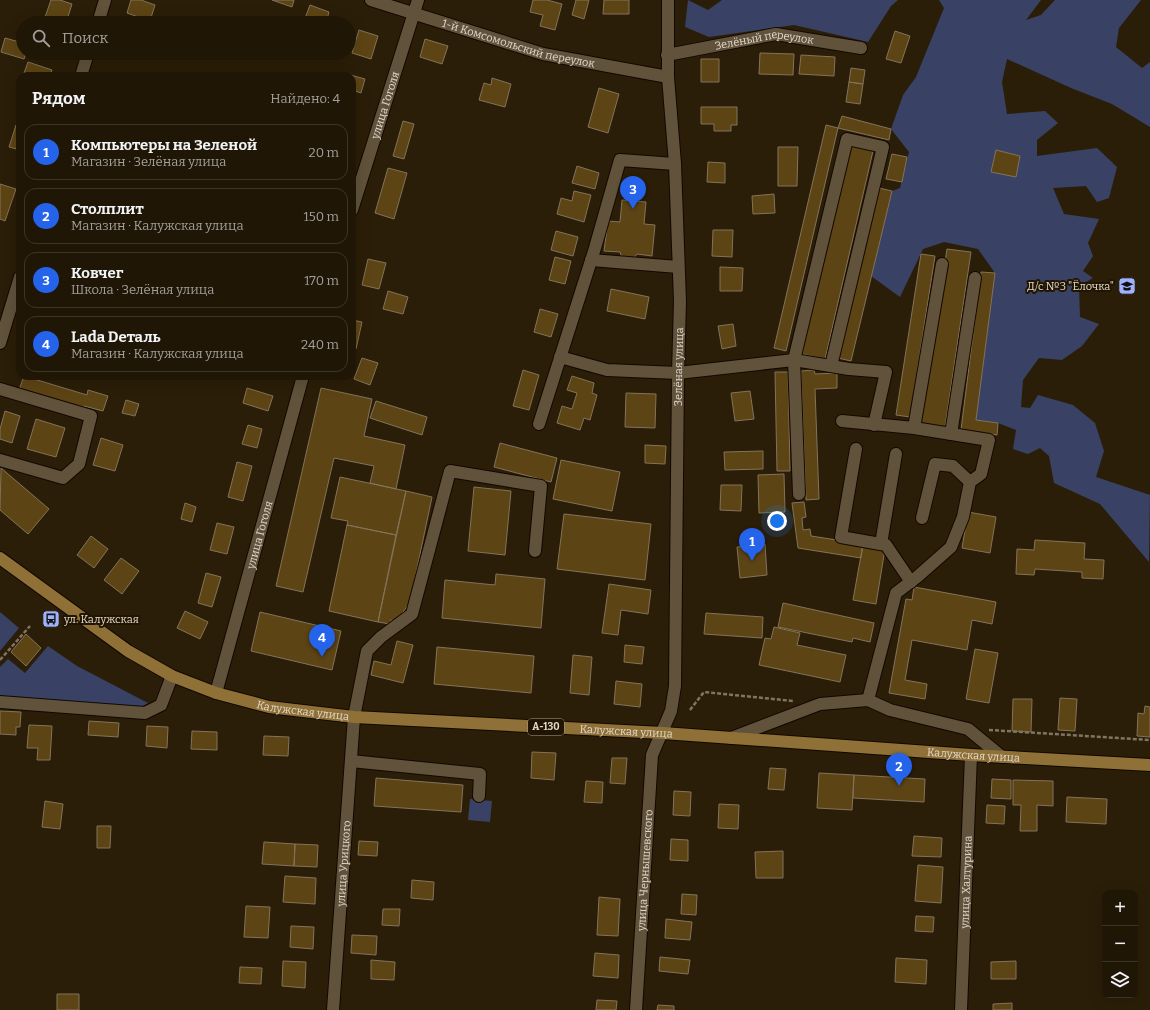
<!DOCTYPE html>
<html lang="ru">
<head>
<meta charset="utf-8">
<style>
	:root { --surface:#201606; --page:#2d2314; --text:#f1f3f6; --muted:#a29f9b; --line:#3d3528; --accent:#2563eb }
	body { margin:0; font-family:Bitter,serif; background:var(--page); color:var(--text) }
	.controls { position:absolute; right:12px; bottom:12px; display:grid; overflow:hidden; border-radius:8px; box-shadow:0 4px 16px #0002 }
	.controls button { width:36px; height:36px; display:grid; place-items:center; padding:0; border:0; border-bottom:1px solid var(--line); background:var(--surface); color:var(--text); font:20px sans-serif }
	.you { position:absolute; left:777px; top:521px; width:14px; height:14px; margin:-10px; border:3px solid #fff; border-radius:50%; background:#1a73e8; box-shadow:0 0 0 6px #1a73e833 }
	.badge { display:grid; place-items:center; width:26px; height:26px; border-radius:50%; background:var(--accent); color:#fff; font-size:13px; font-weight:700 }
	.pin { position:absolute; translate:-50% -33px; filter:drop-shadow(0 1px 2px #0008) }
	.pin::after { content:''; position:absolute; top:21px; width:14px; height:12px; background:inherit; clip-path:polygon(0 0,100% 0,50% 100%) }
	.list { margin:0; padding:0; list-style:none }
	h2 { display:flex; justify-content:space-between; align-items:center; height:52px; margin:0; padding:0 16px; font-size:17px }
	h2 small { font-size:13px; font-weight:400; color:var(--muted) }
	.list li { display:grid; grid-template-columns:26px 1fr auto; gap:12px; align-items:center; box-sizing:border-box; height:56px; margin:0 8px 8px; padding:0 8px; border:1px solid var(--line); border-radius:12px }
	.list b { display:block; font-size:15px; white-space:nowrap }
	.list p { margin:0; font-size:13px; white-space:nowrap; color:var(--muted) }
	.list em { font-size:13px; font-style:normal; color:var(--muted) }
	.icon { flex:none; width:22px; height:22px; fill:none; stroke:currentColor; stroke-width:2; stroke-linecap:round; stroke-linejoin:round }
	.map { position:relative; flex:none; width:1150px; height:1010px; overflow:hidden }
	.search { position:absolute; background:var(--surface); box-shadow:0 4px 16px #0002; left:16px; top:16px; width:340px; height:44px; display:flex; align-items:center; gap:10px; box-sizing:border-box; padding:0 14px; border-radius:22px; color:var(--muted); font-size:15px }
	.panel { position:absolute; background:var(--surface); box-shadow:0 4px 16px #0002; left:16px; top:72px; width:340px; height:308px; border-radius:12px }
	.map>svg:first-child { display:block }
	.green { fill:#394265 }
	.building { fill:#5d4414; stroke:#82735a }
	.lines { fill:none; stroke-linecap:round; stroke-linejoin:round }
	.minor-casing { stroke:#130800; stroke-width:14 }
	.major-casing { stroke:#130800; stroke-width:14 }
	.path { stroke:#807563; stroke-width:2.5; stroke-dasharray:4 2; stroke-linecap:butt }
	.minor { stroke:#60523b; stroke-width:12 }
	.major { stroke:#8f7037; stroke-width:12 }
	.labels { text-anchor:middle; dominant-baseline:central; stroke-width:4; stroke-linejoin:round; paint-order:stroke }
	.shield { fill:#211501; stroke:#a79e8e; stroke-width:1 }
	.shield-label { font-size:10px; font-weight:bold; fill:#e0d8cb }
	.street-label { font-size:11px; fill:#e0d8cb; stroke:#211501 }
	.poi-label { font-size:11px; fill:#e0d8cb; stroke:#211501; text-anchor:end }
</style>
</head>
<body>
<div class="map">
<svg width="1150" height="1010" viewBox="0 0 1150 1010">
	<rect width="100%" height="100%" fill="#2b1e08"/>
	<path class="green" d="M688,0L708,10L722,0H898L891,6L868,42L794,25L709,37L685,27Z
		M939,0H1041L1026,20L1041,15L1055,0H1141L1119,28L1116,47L1142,68L1150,62V127L1112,104L1071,88L1007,59L1002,82L1007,114L1045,111L1058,123L1037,140V156L1097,148L1117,167L1109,198L1097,202L1086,186L1053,188L1064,214L1099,219L1088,243L1093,256L1083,271L1093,278L1079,286L1080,317L1099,324L1082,346L1062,360L1039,358L1023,380L1021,407L1030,408L1038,395L1073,405L1095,423L1104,451L1096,477L1150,495L1149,562L1100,504L1054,483L1049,456L1040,448L1028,454L1013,449L1016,430L998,423L976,420L995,273L978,249L944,242L923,249L900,297L871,276L892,191L900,188L909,152L891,129L903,95L916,77L944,8Z
		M0,612L19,628L0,651Z
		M48,646L77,666L148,703L141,707L0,696V667L8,659L25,673Z
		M470,799L492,801L490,822L468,820Z"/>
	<path class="building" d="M51,0H60L72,4L66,23H43Z
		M131,0H141L155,5L150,21L127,13Z
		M272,0H294L292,7Z
		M533,0H547L562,4L555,30L540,26L543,15L530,12Z
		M576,0H589L584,19L572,15Z
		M604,0H629V14H603Z
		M310,5L329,12L326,23L304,21Z
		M359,30L378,36L371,59L352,53Z
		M895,31L910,36L901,63L886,59Z
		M5,38L23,43V53H26L24,59L1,52Z
		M425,39L448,46L442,64L420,57Z
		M760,53L794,54L793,75L759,74Z
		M801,55L835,57L834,76L799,74Z
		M701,59H719V82H701Z
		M28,62L52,70L50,76H23Z
		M851,68L865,70L863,84L849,82Z
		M347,74L365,79L361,93L352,90V76H346Z
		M492,78L511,84L505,107L479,100L484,83L491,85Z
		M849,82L863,84L860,104L846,102Z
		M599,88L619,94L608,133L588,127Z
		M701,107H737V125H731V131H714V124H701Z
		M842,116L891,129L889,140L838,128Z
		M403,121L414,124L404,159L393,156Z
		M16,125L20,126V150L9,147Z
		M826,125L838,128L786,351L774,348Z
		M850,146L873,151L825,359L802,354Z
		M778,147H798L797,186H778Z
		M996,150L1020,156L1016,177L991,172Z
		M892,154L907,157L902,182L886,179Z
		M708,162L725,163V183L707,182Z
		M577,166L599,173L595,189L572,183Z
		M388,168L407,173L394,219L375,213Z
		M0,184L16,189L5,221L0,219Z
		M879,188L892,191L851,361L838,358Z
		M574,191L591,195L584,222L557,214L561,198L572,201Z
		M774,194L775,213L753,214L752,196Z
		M622,200L646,202L644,224L655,225L652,256L637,254L633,259L622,258L620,252L604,251L608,221L620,222Z
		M713,230H733L732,257L712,256Z
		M556,231L578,237L573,256L551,250Z
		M947,249L971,252L945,427L921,423Z
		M921,254L935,256L910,417L896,415Z
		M555,257L571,261L565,284L549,280Z
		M368,259L386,263L379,289L362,285Z
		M720,267L743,268L742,291H720Z
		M981,272L995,273L976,420L998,423L997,435L961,430Z
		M611,289L649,297L645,319L607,311Z
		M388,291L408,297L403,314L383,309Z
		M540,309L558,314L551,337L534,332Z
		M352,320L362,322L356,349L352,348Z
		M733,324L736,346L722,349L718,326Z
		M362,358L378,363L370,385L354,379Z
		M523,370L539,375L529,410L513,406Z
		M814,370L815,374L837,373V388L815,389L819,499L806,500L801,371Z
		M775,372H788L790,471H777Z
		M24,376L87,395L88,390L108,396L103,411L84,406L83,410L19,390Z
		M572,376L594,383L592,393L597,395L590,420L584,418L580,430L557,423L562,406L572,409L577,393L567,390Z
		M247,388L273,396L268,411L243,403Z
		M321,388L372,399L364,436L405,445L396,489L370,483L374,466L334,458L303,592L276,586Z
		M750,391L754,419L735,421L731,393Z
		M626,393L656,394L655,428L625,427Z
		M126,400L139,404L135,416L122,413Z
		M376,401L427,417L422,435L370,418Z
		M5,411L20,416L12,443L0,439V429Z
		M36,419L65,428L56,457L27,449Z
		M248,425L262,429L257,448L242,444Z
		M101,438L123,445L115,471L93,465Z
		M500,443L557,458L551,482L494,467Z
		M645,445L666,446L665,464L645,463Z
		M763,451V469L725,470L724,452Z
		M561,460L620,472L612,511L553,499Z
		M237,462L252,466L243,501L228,497Z
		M1,468L49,509L28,534L0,510Z
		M784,474L785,512L759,513L758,475Z
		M340,477L406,491L396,535L347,525L348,521L331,518Z
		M721,485H742L741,511L720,510Z
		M474,487L511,491L505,555L468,551Z
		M406,491L432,497L410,602L397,621L391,620L390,624L378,622Z
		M804,502L806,517L802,518L803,530L810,529L811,536L863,544L861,558L798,548L792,503Z
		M185,503L196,507L192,522L181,519Z
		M968,512L996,517L990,553L962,548Z
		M564,514L651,524L645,580L557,569Z
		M217,523L234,527L227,554L210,550Z
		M347,525L396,535L378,622L329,611Z
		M91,536L108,549L94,568L77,555Z
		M1035,540L1085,543L1084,559L1104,560L1103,579L1082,578V572L1035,569L1034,575L1016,574L1017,549L1034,550Z
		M765,544L767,575L740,578L737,547Z
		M863,544L885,549L876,604L853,600Z
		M121,558L139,571L122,594L104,580Z
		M206,573L221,577L212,607L198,603Z
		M496,574L545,579L541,628L442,618L445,580L495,585Z
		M609,584L651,590L648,614L621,610L618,635L602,633Z
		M914,587L996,602L992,624L972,620L967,650L912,640L905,680L927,684L925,699L889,693L906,599L912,600Z
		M783,603L874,623L870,642L853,638L852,642L778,627Z
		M185,611L208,622L200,639L177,628Z
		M260,612L341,631L332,670L251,651Z
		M706,613L763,617L762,638L704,634Z
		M774,627L800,633L797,645L846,655L840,682L759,665L765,638L771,639Z
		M26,634L41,648L26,666L11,652Z
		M397,641L413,645L403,683L371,675L374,661L391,665Z
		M625,645L644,647L642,664L624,662Z
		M437,647L534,656L531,693L434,684Z
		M975,649L998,653L989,703L966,699Z
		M573,655L592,657L589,695L570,693Z
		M616,681L642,684L640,707L614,704Z
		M1060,698L1077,699L1075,731L1058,730Z
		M1013,699H1032L1031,732L1012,731Z
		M1145,706L1150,707V737L1137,736L1138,713L1144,714Z
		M0,711L21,712L20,727H16V735L0,734Z
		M89,721L119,723L118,737L88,735Z
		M29,725L52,726L50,760H37L38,748H27Z
		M147,726L168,727L167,748L146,746Z
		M192,731L217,732V750L191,749Z
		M264,736L289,737L288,756L263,755Z
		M532,752L556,753L554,780L531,778Z
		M612,758H627L625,784L610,783Z
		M770,768L786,769L784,790L768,789Z
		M819,773L854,775L852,810L817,808Z
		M854,775L925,779L924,802L853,798Z
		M376,778L463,785L461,812L374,806Z
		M992,779L1011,780V799L991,798Z
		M1013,780L1053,781V806L1037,805V831H1020L1021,805H1013Z
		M586,781L603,782L602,803L584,802Z
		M674,791L691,792L690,816L673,815Z
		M1067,797L1107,799L1106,824L1066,822Z
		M45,801L63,804L60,829L42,827Z
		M719,804L739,805L738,829L718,828Z
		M987,805L1005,806L1004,824L986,823Z
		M97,826H111L110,848H97Z
		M914,836L942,838L941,857L912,856Z
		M671,839L688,840V861L670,860Z
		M359,841L378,842L377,856L358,855Z
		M264,842L295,844L294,866L262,864Z
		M295,844L318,845L317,867L294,866Z
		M783,851V878H756L755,852Z
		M918,865L943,867L941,903L915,901Z
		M285,876L316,878L315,904L283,902Z
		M412,880L434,882L433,900L411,898Z
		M682,894L697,895L696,915L681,914Z
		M599,897L620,899L618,936L597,935Z
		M246,906L270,907L268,938L244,937Z
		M383,909H400L399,926L382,925Z
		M916,916L934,917L933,932L915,931Z
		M666,919L692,922L690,940L665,938Z
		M291,926L314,927L313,949L290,947Z
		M352,935L377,936L376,955L351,953Z
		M595,953L619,955L618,978L593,976Z
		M660,957L690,960L688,974L659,971Z
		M896,958L927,960L926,984L895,982Z
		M371,960L395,962L394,980L371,979Z
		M283,961L306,962L305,988L282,986Z
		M1016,961V979H991V962Z
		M240,967L262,968L261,984L239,983Z
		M57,994H79V1010H57Z
		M597,1000L617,1001L616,1010H596Z
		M1012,1003V1010H993V1004Z
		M658,1005L674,1006V1010H657Z"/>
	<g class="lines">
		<defs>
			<g id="minor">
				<path id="s1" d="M371,0L543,54L668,77"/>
				<path d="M98,23L105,0"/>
				<path id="s2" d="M667,55L776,34L861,48"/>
				<path d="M81,76L88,53"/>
				<path id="s3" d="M352,210L418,0"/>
				<path d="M591,260L678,267"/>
				<path d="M0,343L20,277"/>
				<path d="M560,357L607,370L678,373L794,360L849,369L886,372L874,425"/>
				<path d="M0,389L91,416L79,464L63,478L0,460"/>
				<path d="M842,421L914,428L989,440L981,474L970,482L963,517L951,547L917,577L896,593L868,700"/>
				<path d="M539,424L595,248L620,160L675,164"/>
				<path d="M914,428L942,264"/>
				<path d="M951,434L975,278"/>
				<path d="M856,449L841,537L886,545L911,582"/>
				<path d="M799,494L794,360L847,139L883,147L831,366"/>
				<path d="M922,518L935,464L953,466L970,482"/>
				<path d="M881,544L896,454"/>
				<path id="s4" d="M216,693L303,376"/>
				<path d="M0,702L145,713L161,705L172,676"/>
				<path d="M731,738L820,704L868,700L890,710L968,729L1002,757"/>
				<path d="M351,761L480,774L479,796"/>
				<path id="s5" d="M333,1010L354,717L367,651L381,637L412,614L450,471L541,486L535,551"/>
				<path id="s6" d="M636,1010L652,755L671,711L675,686L678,373L680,301L675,164L668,77V0"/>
				<path id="s7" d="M961,1010L971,755"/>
			</g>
			<g id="major">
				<path id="s8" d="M0,558L128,651L172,676L216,693L269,707L354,717L663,733L971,755L1150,765"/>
			</g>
		</defs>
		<use href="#minor" class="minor-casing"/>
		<use href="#major" class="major-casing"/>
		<path class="path" d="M0,660L30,626
			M690,710L704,692L793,701
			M989,730L1150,740"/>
		<use href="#minor" class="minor"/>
		<use href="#major" class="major"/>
	</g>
	<defs>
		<symbol id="school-square" viewBox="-11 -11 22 22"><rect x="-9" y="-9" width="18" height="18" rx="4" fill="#9fb3fd" stroke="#211501"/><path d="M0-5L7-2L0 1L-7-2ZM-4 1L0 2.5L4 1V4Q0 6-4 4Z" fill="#111"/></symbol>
		<symbol id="bus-square" viewBox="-11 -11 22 22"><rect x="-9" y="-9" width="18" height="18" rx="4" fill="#9fb3fd" stroke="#211501"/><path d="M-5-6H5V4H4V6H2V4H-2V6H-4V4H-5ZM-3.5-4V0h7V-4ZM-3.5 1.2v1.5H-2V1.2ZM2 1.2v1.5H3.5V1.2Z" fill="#111"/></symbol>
	</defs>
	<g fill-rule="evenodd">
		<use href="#school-square" x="1117" y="276" width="20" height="20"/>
		<use href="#bus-square" x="41" y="609" width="20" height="20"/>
	</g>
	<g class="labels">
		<rect class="shield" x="528" y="719" width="36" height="16" rx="3"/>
		<g class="shield-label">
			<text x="546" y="727">А-130</text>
		</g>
		<g class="street-label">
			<text stroke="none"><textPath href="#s1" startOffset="154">1-й Комсомольский переулок</textPath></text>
			<text stroke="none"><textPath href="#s2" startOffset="99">Зелёный переулок</textPath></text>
			<text stroke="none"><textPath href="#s3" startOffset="110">улица Гоголя</textPath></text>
			<text stroke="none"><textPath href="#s6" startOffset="648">Зелёная улица</textPath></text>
			<text stroke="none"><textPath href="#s4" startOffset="164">улица Гоголя</textPath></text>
			<text stroke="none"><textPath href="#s8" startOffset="345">Калужская улица</textPath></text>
			<text stroke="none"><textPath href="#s8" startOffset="669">Калужская улица</textPath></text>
			<text stroke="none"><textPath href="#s8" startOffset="1017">Калужская улица</textPath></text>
			<text stroke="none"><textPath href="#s5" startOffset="147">улица Урицкого</textPath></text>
			<text stroke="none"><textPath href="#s6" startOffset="140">улица Чернышевского</textPath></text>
			<text stroke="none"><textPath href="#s7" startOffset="128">улица Халтурина</textPath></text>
		</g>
		<g class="poi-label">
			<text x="1114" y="286">Д/с №3 "Ёлочка"</text>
			<text x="64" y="619" text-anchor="start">ул. Калужская</text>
		</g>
	</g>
</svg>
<div class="controls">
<button>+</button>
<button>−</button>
<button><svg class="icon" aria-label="layers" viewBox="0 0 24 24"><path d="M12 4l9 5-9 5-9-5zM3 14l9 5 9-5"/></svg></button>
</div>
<div class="you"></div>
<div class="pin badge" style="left:752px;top:561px">1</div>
<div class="pin badge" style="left:899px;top:786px">2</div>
<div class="pin badge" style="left:633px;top:209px">3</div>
<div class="pin badge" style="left:322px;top:657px">4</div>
<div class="search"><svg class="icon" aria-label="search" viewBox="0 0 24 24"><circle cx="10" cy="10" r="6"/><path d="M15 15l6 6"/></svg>Поиск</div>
<section class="panel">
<h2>Рядом<small>Найдено: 4</small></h2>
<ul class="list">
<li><span class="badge">1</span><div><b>Компьютеры на Зеленой</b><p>Магазин · Зелёная улица</p></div><em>20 m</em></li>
<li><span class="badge">2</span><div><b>Столплит</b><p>Магазин · Калужская улица</p></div><em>150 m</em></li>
<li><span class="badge">3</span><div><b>Ковчег</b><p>Школа · Зелёная улица</p></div><em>170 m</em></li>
<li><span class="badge">4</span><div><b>Lada Dеталь</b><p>Магазин · Калужская улица</p></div><em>240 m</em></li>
</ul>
</section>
</div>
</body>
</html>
